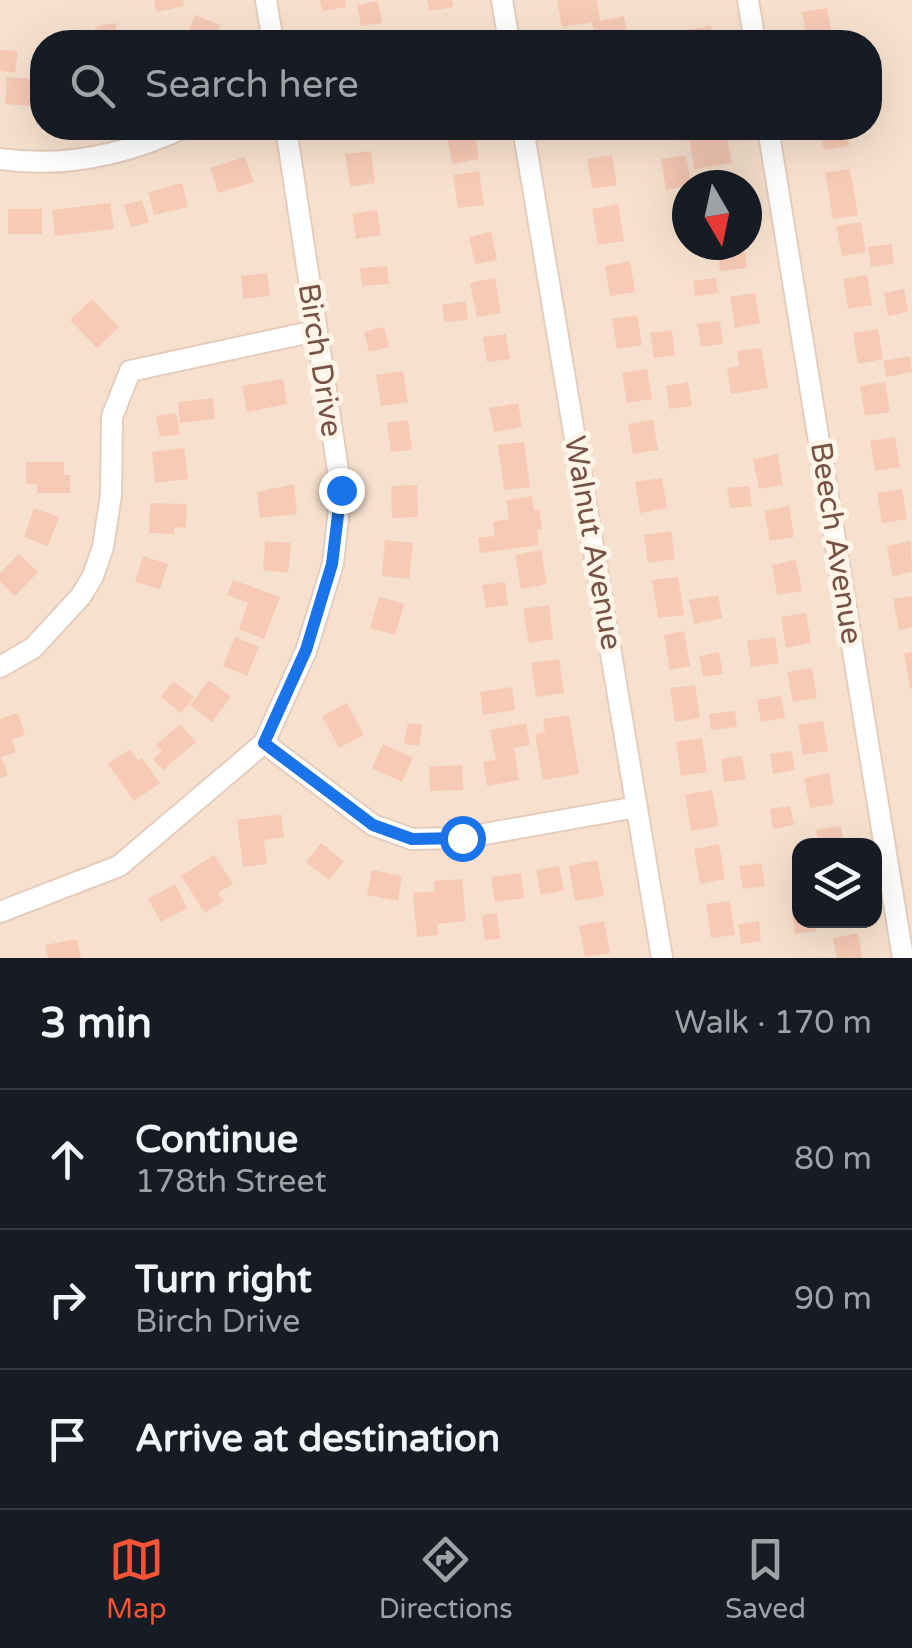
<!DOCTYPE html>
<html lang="en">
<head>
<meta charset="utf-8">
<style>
	:root { --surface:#171b24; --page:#20242c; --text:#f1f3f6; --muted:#9ea1a6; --line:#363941; --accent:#f55439 }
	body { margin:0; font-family:"Varela Round",sans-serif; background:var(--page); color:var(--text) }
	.controls { position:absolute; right:30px; bottom:30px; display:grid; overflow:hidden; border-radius:20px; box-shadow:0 10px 40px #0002 }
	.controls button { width:90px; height:90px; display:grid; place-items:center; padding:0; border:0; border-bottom:2px solid var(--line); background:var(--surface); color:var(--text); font:50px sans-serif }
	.compass { position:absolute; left:672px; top:170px; width:90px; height:90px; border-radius:50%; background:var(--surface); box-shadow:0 10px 40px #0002; rotate:171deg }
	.stop { position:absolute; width:30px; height:30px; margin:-22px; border:8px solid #1a73e8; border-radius:50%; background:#fff }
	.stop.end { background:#1a73e8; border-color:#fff; box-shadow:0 2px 10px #0008 }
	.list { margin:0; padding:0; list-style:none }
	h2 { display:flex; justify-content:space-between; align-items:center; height:130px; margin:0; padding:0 40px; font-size:42px }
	h2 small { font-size:32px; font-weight:400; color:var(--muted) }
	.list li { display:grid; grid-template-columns:65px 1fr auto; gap:30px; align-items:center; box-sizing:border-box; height:140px; padding:0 40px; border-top:2px solid var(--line) }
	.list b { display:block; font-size:38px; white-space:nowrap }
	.list p { margin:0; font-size:32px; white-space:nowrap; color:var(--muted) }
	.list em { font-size:32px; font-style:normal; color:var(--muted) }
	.icon { flex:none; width:55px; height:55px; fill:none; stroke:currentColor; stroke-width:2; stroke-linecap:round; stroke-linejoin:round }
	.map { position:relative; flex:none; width:912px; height:958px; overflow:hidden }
	.search { position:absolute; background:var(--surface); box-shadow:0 10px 40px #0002; left:30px; right:30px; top:30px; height:110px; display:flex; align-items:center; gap:25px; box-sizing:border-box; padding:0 35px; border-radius:40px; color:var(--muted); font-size:38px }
	.sheet { height:550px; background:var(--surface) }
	nav { display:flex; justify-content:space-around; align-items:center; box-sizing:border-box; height:140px; border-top:2px solid var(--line); background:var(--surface); font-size:28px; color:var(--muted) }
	nav a { display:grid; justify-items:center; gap:5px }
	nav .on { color:var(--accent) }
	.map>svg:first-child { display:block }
	.residential { fill:#f7e1ce; fill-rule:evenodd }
	.building { fill:#f6cab5 }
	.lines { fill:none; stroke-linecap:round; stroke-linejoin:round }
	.minor-casing { stroke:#e5cdbe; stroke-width:24 }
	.minor { stroke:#fff; stroke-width:20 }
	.route { stroke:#1a73e8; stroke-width:12 }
	.labels { text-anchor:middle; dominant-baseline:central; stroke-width:10; stroke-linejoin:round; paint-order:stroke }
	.street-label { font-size:30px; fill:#775345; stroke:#fff4e8 }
</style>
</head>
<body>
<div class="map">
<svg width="912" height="958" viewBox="0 0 912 958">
	<rect width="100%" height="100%" fill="#fef0e0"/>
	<path class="residential" d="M0,0H912V958H0ZM42,42H870V128H42ZM687,185H747V245H687ZM800,846H874V921H800Z"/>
	<path class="building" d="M154,0H183L184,6L156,12Z
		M320,0H345L346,7L322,11Z
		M427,0H452L453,7L429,11Z
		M557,0H597L600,21L624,16L627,32L595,37L592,22L562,27Z
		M378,1L382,23L361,26L357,5Z
		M827,8L832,38L808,42L802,12Z
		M195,15L220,25L213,42H184Z
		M115,23L119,42H98L95,27Z
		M711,26L714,42H688L686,30Z
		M0,50L18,51L15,73L0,71Z
		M7,77L42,80V107L5,104Z
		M580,128H605L607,135L582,139Z
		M820,128H846L849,146L824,150Z
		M474,130L479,159L452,164L447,135Z
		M726,133L732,163L694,169L689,139Z
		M371,151L375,183L350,187L345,154Z
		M612,155L617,185L592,189L587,159Z
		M686,155L691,185L666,190L661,159Z
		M245,157L254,182L218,193L210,168Z
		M850,169L858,215L833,219L825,173Z
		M479,171L484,205L458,208L453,175Z
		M182,183L188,207L154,215L148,192Z
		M142,200L149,222L131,227L124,205Z
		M110,203L114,229L55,236L52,210Z
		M618,204L624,241L598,245L592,209Z
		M8,209H42V234H8Z
		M377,210L381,235L356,239L352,214Z
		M861,222L866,252L842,256L836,226Z
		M491,232L497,260L475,264L469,237Z
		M892,244L894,264L871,267L868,247Z
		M717,245H744L747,268L720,271Z
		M630,261L635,292L610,296L605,266Z
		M387,266L389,284L362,286L360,268Z
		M267,273L270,296L243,299L241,276Z
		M867,275L872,305L848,309L843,279Z
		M495,278L501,313L477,317L470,283Z
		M716,278L718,293L695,296L693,281Z
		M904,289L908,312L888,316L884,293Z
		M755,293L760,323L735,328L730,297Z
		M92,299L119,327L97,348L70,320Z
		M466,301L468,320L444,322L442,305Z
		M637,315L642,345L617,349L612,319Z
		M720,321L723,344L701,347L697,324Z
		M384,327L389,347L369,352L364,332Z
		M878,329L883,359L858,364L853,333Z
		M672,330L675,355L654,358L650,333Z
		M506,334L510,359L487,362L483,337Z
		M761,348L768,388L731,394L727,368L739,366L737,351Z
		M910,356L912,372L886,377L883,361Z
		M647,369L652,399L627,403L622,373Z
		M403,371L408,402L381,406L376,375Z
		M283,379L287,404L247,412L242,386Z
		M688,382L692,406L669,409L666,386Z
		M885,382L890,412L865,416L860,386Z
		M213,398L215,419L180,423L178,402Z
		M518,403L522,427L494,432L489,408Z
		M176,413L180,434L160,437L156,416Z
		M408,420L412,450L391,452L387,423Z
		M653,420L658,450L633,454L628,424Z
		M895,437L900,467L875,471L870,441Z
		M524,442L530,487L504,490L498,445Z
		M184,448L188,479L155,483L152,452Z
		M778,454L783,485L759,489L753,459Z
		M26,462H64V475H70V493H37V484H26Z
		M662,478L667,508L640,513L635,482Z
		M294,484L297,514L260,518L257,492Z
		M417,485L418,517L392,518L391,486Z
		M749,486L752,506L730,508L727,488Z
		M902,489L907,519L882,523L877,493Z
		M532,496L534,510L539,509L542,529L537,530L539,545L480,553L478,538L495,536L493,522L509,519L506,500Z
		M150,503L187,504L186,528L174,527V534L149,533Z
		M789,506L794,537L770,541L764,511Z
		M34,508L59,517L48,546L24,537Z
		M671,531L675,559L648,563L644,535Z
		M385,540L413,543L409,579L382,576Z
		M265,541L291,543L288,573L263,570Z
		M911,541L912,572L892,576L887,546Z
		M541,550L547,584L521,589L515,555Z
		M19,554L38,572L15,596L0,581V573Z
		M143,556L168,564L160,589L135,582Z
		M796,560L802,591L777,595L772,565Z
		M678,577L684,615L658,618L652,580Z
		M233,580L280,597L264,639L239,629L248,603L227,595Z
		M505,582L508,605L486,608L482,585Z
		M718,595L722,618L694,624L689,600Z
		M912,596V627L899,630L893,599Z
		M379,597L404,604L395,635L370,628Z
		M549,605L553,639L529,643L523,609Z
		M806,613L811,643L786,648L781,617Z
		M684,631L690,666L670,670L664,635Z
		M235,637L259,647L247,676L223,666Z
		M775,637L779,663L751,667L747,641Z
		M719,652L723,674L703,677L699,656Z
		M912,652V689H910L904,653Z
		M559,659L564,693L536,697L531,663Z
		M812,668L817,698L793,702L787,672Z
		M209,680L231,697L212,722L190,705Z
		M173,681L194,697L181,713L161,697Z
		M695,685L700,718L675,722L670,688Z
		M512,687L515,710L483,715L480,692Z
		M781,696L785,718L761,722L757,700Z
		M347,703L364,735L339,748L322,716Z
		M735,711L737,727L711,730L709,714Z
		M18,713L25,735L12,740L16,752L1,757L8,775L0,778V719Z
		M569,715L579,774L543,780L535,734L545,732L543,719Z
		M823,721L828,751L803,755L798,725Z
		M408,723L422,725L419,746L404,744Z
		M526,723L530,745L514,748L519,780L487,786L483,762L496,760L490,730Z
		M180,724L196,742L163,770L153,759L162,751L156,745Z
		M702,738L707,772L681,776L676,742Z
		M383,744L413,758L402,782L372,768Z
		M130,749L138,761L142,758L160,783L134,801L108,764Z
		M792,751L795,770L773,774L770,754Z
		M742,756L746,779L724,782L721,759Z
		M462,765L463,790L430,791L429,767Z
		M829,773L834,804L810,808L804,778Z
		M712,790L719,826L691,831L685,795Z
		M790,806L794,825L773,829L770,809Z
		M281,814L284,837L264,840L267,864L243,867L237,820Z
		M841,826L844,846H819L816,830Z
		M321,843L344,861L329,880L306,862Z
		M719,844L725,879L700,884L694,849Z
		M214,855L233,884L218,893L224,901L205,913L181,876Z
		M597,860L604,896L575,901L569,866Z
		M761,863L765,886L743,889L739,866Z
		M559,866L564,890L541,895L536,870Z
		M372,870L402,876L398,901L367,895Z
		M521,873L524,898L495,902L491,877Z
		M462,879L466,921L437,924L438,935L417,937L413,893L435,891L434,881Z
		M175,884L187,908L161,922L148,899Z
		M730,901L735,935L711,938L706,904Z
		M800,912V921H815L816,931L795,934L792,913Z
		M497,913L500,939L485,940L482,915Z
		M604,921L610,953L585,957L579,926Z
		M759,921L761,941L741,944L738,924Z
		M858,933L862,958H837L833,938Z
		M77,939L81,958H48L45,945Z"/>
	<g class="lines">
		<defs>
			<path id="minor" d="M266,0L273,42
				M502,0L509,42
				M748,0L755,42
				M523,128L662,958
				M768,128L903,958
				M0,159C63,168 125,155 183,128
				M0,667L33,648L81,596L93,576L103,547L111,495L112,417L130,371L315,331
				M264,743L373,825L412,839L462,838L637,807
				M0,912L119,866L264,743L306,651L333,564L341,490L286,128"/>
		</defs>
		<use href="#minor" class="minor-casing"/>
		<use href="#minor" class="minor"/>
	</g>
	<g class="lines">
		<path class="route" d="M341,490L332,564L306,650L264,743L373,825L412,839L462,838"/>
	</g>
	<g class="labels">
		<g class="street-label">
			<text transform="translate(320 360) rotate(81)">Birch Drive</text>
			<text transform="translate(593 543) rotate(80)">Walnut Avenue</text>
			<text transform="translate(836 543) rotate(81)">Beech Avenue</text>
		</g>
	</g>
</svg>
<div class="controls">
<button><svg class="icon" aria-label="layers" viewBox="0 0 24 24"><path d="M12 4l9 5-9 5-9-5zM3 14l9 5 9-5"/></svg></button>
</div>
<svg class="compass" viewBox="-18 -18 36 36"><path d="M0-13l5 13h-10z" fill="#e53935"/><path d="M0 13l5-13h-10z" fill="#9ea1a6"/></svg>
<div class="stop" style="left:462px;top:838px"></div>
<div class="stop end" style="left:341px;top:490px"></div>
<div class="search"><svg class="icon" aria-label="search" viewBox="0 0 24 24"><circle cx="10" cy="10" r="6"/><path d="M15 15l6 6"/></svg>Search here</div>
</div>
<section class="sheet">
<h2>3 min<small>Walk · 170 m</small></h2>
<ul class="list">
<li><svg class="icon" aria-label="ahead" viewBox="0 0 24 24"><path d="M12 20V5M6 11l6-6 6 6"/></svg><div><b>Continue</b><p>178th Street</p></div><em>80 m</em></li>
<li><svg class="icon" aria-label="right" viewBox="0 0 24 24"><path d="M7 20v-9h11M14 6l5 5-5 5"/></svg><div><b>Turn right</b><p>Birch Drive</p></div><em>90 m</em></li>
<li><svg class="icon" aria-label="arrive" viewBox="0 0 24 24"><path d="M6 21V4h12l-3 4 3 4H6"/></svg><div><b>Arrive at destination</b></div></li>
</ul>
</section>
<nav>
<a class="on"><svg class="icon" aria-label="map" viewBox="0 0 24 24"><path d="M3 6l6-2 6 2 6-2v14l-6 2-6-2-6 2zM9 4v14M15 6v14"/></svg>Map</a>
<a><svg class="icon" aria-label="directions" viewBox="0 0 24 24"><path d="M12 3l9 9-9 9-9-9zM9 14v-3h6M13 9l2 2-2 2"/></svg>Directions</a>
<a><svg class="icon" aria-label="saved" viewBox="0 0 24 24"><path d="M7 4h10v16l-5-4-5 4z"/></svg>Saved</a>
</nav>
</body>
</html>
